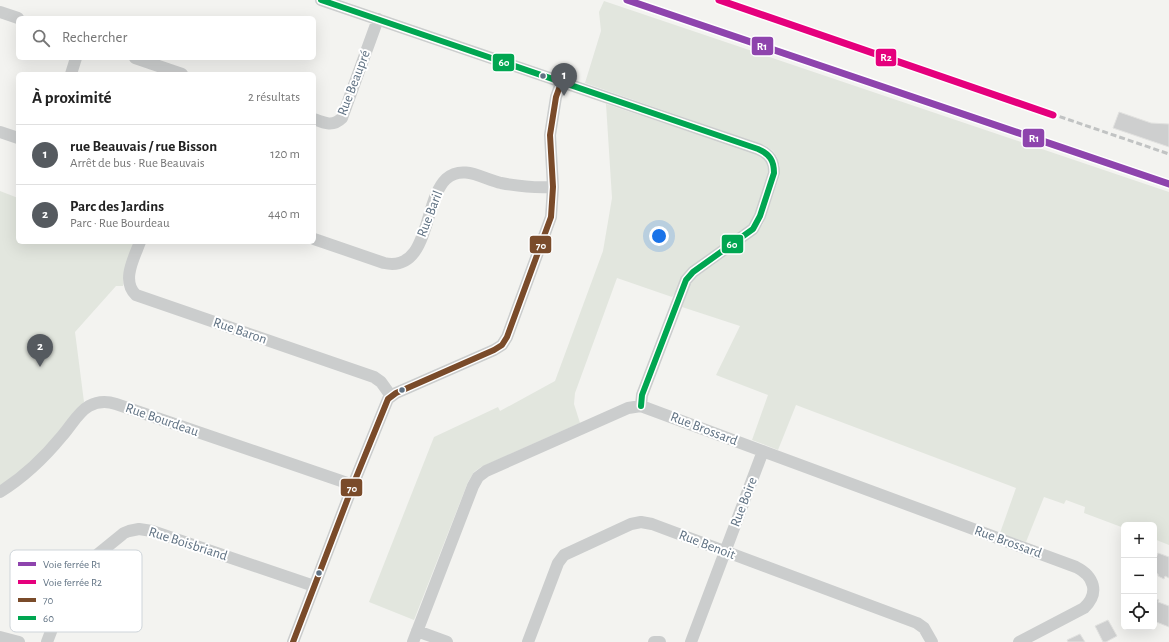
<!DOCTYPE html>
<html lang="fr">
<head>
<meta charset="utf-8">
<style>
	:root { --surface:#fff; --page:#f6f6f6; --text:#222; --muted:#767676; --line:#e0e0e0; --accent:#555a5f }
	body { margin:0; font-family:"Alegreya Sans",sans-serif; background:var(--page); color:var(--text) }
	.controls { position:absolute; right:12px; bottom:12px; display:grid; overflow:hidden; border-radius:6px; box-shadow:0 4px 16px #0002 }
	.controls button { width:36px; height:36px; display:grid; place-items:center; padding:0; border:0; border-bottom:1px solid var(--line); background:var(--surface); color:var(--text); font:20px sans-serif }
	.you { position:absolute; left:659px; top:236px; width:14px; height:14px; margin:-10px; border:3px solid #fff; border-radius:50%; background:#1a73e8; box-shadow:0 0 0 6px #1a73e833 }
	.badge { display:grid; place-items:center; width:26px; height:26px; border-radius:50%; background:var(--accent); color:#fff; font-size:13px; font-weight:700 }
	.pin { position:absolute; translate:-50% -33px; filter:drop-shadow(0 1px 2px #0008) }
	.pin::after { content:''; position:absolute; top:21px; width:14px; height:12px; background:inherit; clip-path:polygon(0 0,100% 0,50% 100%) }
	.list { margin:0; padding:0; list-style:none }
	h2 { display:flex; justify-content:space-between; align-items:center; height:52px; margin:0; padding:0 16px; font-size:17px }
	h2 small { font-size:13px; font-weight:400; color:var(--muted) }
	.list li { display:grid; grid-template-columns:26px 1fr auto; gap:12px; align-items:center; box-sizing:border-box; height:60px; padding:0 16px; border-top:1px solid var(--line) }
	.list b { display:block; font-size:15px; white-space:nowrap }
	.list p { margin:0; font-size:13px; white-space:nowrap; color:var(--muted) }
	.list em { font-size:13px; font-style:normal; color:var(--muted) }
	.icon { flex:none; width:22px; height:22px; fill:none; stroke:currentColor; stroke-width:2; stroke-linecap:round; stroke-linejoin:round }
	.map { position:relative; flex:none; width:1169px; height:642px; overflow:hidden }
	.search { position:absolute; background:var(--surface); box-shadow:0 4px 16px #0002; left:16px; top:16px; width:300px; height:44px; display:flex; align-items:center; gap:10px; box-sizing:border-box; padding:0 14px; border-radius:6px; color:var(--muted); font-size:15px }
	.panel { position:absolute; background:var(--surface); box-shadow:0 4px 16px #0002; left:16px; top:72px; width:300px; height:172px; border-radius:6px }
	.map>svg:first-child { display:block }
	.green { fill:#e2e6de }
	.building { fill:#cecfcf; stroke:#e2e2e0 }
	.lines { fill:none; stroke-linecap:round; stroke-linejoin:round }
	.street { stroke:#cbcdcd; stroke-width:12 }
	.rail { stroke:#c1c3c3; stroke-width:3; stroke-dasharray:6 3; stroke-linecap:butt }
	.bus-1-casing { stroke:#fff; stroke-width:9 }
	.bus-2-casing { stroke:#fff; stroke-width:9 }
	.bus-1 { stroke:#7a4b2a; stroke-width:6 }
	.bus-2 { stroke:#00a651; stroke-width:6 }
	.rail-1-casing { stroke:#fff; stroke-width:10 }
	.rail-2-casing { stroke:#fff; stroke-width:10 }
	.rail-1 { stroke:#8e44ad; stroke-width:7 }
	.rail-2 { stroke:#e5007d; stroke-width:7 }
	.bus-dot { fill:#607283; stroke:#fff; stroke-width:1.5 }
	.labels { text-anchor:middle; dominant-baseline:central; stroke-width:4; stroke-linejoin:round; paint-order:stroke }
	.street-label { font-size:14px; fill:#607283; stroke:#fff }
	.key { fill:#fff; stroke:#cfd5da; stroke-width:1 }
	.key-label { font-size:11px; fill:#607283 }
	.line-badge { stroke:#fff; stroke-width:1.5 }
	.badge-label { font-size:11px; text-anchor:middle; font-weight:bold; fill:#fff }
</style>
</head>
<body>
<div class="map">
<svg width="1169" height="642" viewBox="0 0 1169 642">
	<rect width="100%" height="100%" fill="#f3f3f0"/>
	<path class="green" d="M604,1L1169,192V545L1154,539V525H1124V528L1084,513L1085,507L1066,500L1064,504L1044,497L1026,542L1000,533L1016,488L796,405L778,450L752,440L768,395L716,375L740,326L682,307L690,285L695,278L753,236L763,224L780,175V166L777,157L773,151L766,146L585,83L601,31L599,12Z
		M606,104L760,155L766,160L769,173L752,223L675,293L672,297L617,278L575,393L574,404L580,423L481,467L474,472L468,482L414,620L369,602L434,437L498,407L500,411L555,381L603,251L612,198Z
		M0,191L18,198V242H135L124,276L123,286H116L75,332L84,402L41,452L24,468L0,486Z"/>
	<path class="building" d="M1119,112L1151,123L1169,124V147L1113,128Z
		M1158,553L1169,557V578L1165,576L1164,579L1158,576V574L1154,573V563Z
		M1154,598L1159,600L1158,602L1169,606V627L1154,621Z
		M1108,620L1117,636L1106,642H1103L1095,626Z
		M1080,634L1085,642H1068L1067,640Z"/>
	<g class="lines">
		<path class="street" d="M321,0L758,149C770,154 774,161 774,173L760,216L753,229L693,272L686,280L642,395L641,406
			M0,12L18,18
			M135,58L182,74
			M71,74L76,58
			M314,119C324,123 333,127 342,118L378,19
			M0,132L18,138
			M314,239L384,263C430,273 423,201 446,179C463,164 483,179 501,183C517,186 536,188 553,187
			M140,242C134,258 121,281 136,295L374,377L381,382L391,396
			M0,492C24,477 44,458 62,436C71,426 78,412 89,406C98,401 107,401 116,404L353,485
			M417,631L447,642
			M0,637L19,642
			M47,642L70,582L76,572L124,533L129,531L139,529L152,531L314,586
			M293,642L353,485L388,399L396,393L494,350L502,345L507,337L551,217L553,187L550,135L556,97L561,83
			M413,642L473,486L478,477L486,471L628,408L641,406L1076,567C1094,576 1100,593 1084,608L1019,642
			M528,642L558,563L564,555L631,524L641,522L652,524L917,623L924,628L932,642
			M654,642H660
			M691,642L763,451"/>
		<path class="rail" d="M719,0L1169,154"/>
		<defs>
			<path id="bus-1" d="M293,642L353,485L388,399L396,393L494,350L502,345L507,337L551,217L553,187L550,135L556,97L561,83"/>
			<path id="bus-2" d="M321,0L758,149C770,154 774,161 774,173L760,216L753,229L693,272L686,280L642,395L641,406"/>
		</defs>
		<use href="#bus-1" class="bus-1-casing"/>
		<use href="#bus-2" class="bus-2-casing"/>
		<use href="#bus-1" class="bus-1"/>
		<use href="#bus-2" class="bus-2"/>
		<defs>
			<path id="rail-1" d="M627,0L1169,184"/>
			<path id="rail-2" d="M719,0L1053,115"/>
		</defs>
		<use href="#rail-1" class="rail-1-casing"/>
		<use href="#rail-2" class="rail-2-casing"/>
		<use href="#rail-1" class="rail-1"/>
		<use href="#rail-2" class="rail-2"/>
	</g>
	<g class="bus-dot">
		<circle cx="543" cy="76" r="3.5"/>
		<circle cx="402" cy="390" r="3.5"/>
		<circle cx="319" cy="573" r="3.5"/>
	</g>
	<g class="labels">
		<g class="street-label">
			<text transform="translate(354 83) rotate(-69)">Rue Beaupré</text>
			<text transform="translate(430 214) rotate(-69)">Rue Baril</text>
			<text transform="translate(240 331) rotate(19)">Rue Baron</text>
			<text transform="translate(162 420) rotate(19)">Rue Bourdeau</text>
			<text transform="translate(704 429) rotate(21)">Rue Brossard</text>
			<text transform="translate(744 502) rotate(-69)">Rue Boire</text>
			<text transform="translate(1008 542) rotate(20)">Rue Brossard</text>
			<text transform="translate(188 544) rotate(18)">Rue Boisbriand</text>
			<text transform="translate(707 545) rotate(21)">Rue Benoit</text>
		</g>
	</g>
	<rect x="10" y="550" width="132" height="82" rx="6" class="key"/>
	<rect x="18" y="562" width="18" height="4" fill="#8e44ad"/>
	<rect x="18" y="580" width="18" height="4" fill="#e5007d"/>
	<rect x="18" y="598" width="18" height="4" fill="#7a4b2a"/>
	<rect x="18" y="616" width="18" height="4" fill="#00a651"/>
	<g class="key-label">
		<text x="43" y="568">Voie ferrée R1</text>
		<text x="43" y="586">Voie ferrée R2</text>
		<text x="43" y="604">70</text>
		<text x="43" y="622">60</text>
	</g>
	<g class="line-badge">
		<rect x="751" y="36" width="23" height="20" rx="4" fill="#8e44ad"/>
		<rect x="875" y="48" width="22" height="19" rx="4" fill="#e5007d"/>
		<rect x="492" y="53" width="23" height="19" rx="4" fill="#00a651"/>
		<rect x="1022" y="128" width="23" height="20" rx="4" fill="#8e44ad"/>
		<rect x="721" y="234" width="23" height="20" rx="4" fill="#00a651"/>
		<rect x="529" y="235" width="23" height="19" rx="4" fill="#7a4b2a"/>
		<rect x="340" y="478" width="23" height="19" rx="4" fill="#7a4b2a"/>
	</g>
	<g class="badge-label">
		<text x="762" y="50">R1</text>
		<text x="886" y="61">R2</text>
		<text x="504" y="66">60</text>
		<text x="1034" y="142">R1</text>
		<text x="732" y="248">60</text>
		<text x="541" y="249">70</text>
		<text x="352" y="492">70</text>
	</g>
</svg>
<div class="controls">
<button>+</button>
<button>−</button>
<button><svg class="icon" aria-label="locate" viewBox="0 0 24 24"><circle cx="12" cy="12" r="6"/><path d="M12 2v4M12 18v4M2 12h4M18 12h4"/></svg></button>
</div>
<div class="you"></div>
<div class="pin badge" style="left:564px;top:96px">1</div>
<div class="pin badge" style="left:40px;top:367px">2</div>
<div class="search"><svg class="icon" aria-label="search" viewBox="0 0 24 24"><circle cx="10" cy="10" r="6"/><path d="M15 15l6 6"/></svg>Rechercher</div>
<section class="panel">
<h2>À proximité<small>2 résultats</small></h2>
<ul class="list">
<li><span class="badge">1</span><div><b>rue Beauvais / rue Bisson</b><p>Arrêt de bus · Rue Beauvais</p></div><em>120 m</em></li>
<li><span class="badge">2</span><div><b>Parc des Jardins</b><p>Parc · Rue Bourdeau</p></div><em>440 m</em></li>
</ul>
</section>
</div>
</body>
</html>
